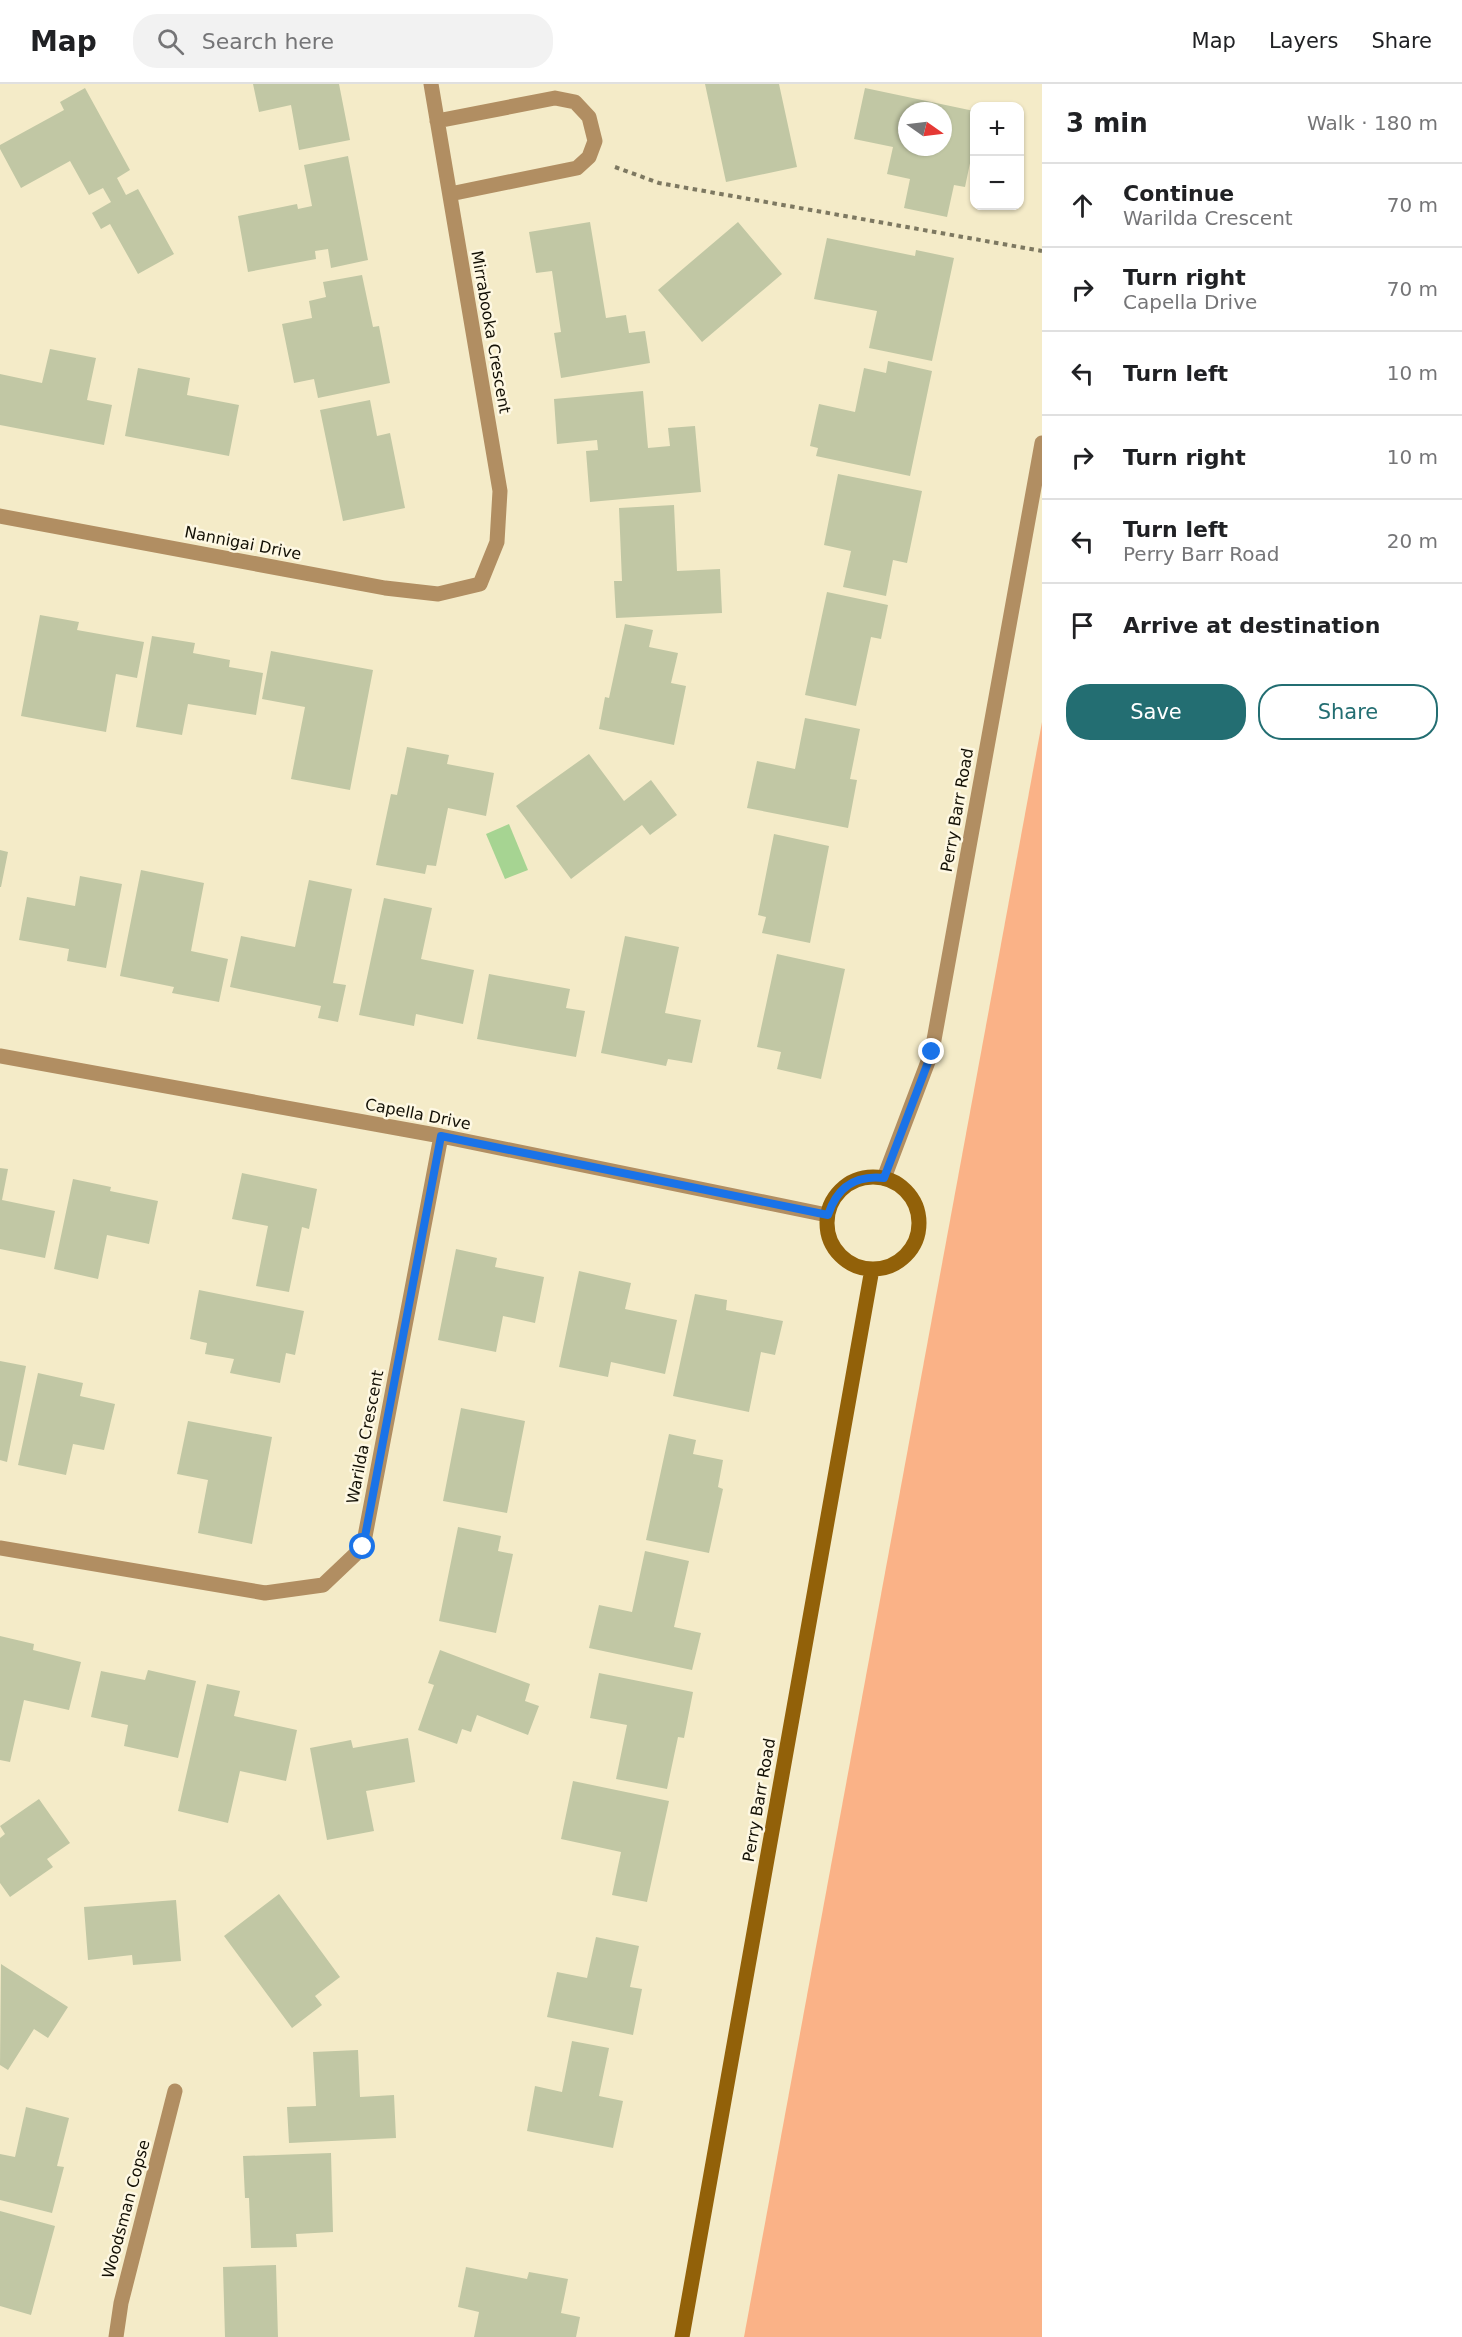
<!DOCTYPE html>
<html lang="en">
<head>
<meta charset="utf-8">
<style>
	:root { --surface:#fff; --page:#f2f2f2; --text:#202124; --muted:#757577; --line:#e0e0e0; --accent:#236e72 }
	body { margin:0; font-family:"DejaVu Sans",sans-serif; background:var(--page); color:var(--text) }
	.controls { position:absolute; right:18px; top:18px; display:grid; overflow:hidden; border-radius:12px; box-shadow:0 2px 4px #0004 }
	.controls button { width:54px; height:54px; display:grid; place-items:center; padding:0; border:0; border-bottom:2px solid var(--line); background:var(--surface); color:var(--text); font:30px sans-serif }
	.compass { position:absolute; left:898px; top:18px; width:54px; height:54px; border-radius:50%; background:var(--surface); box-shadow:0 2px 4px #0004; rotate:104deg }
	.stop { position:absolute; width:18px; height:18px; margin:-14px; border:4px solid #1a73e8; border-radius:50%; background:#fff }
	.stop.end { background:#1a73e8; border-color:#fff; box-shadow:0 2px 6px #0008 }
	.list { margin:0; padding:0; list-style:none }
	h2 { display:flex; justify-content:space-between; align-items:center; height:78px; margin:0; padding:0 24px; font-size:26px }
	h2 small { font-size:20px; font-weight:400; color:var(--muted) }
	.list li { display:grid; grid-template-columns:39px 1fr auto; gap:18px; align-items:center; box-sizing:border-box; height:84px; padding:0 24px; border-top:2px solid var(--line) }
	.list b { display:block; font-size:22px; white-space:nowrap }
	.list p { margin:0; font-size:20px; white-space:nowrap; color:var(--muted) }
	.list em { font-size:20px; font-style:normal; color:var(--muted) }
	.actions { display:flex; gap:12px; padding:18px 24px }
	.actions a { flex:1; padding:14px 0; border:2px solid var(--accent); border-radius:24px; text-align:center; font-size:21px; color:var(--accent) }
	.actions .main { background:var(--accent); color:#fff }
	.icon { flex:none; width:33px; height:33px; fill:none; stroke:currentColor; stroke-width:2; stroke-linecap:round; stroke-linejoin:round }
	.map { position:relative; flex:none; width:1042px; height:2253px; overflow:hidden }
	header { display:flex; align-items:center; gap:36px; box-sizing:border-box; height:84px; padding:0 30px; background:var(--surface); border-bottom:2px solid var(--line) }
	header strong { font-size:28px }
	nav { display:flex; gap:33px; margin-inline-start:auto; font-size:21px }
	.search { width:420px; height:54px; background:var(--page); display:flex; align-items:center; gap:15px; box-sizing:border-box; padding:0 21px; border-radius:24px; color:var(--muted); font-size:22px }
	main { display:flex }
	aside { flex:1; background:var(--surface) }
	.map>svg:first-child { display:block }
	.green { fill:#fab287 }
	.water { fill:#a6d492 }
	.building { fill:#c1c7a4; fill-rule:evenodd }
	.lines { fill:none; stroke-linecap:round; stroke-linejoin:round }
	.path { stroke:#7d7861; stroke-width:4; stroke-dasharray:4.5 4.5; stroke-linecap:butt }
	.street { stroke:#b18e62; stroke-width:15 }
	.secondary { stroke:#926109; stroke-width:15 }
	.route { stroke:#1a73e8; stroke-width:8 }
	.labels { text-anchor:middle; dominant-baseline:central; stroke-width:5; stroke-linejoin:round; paint-order:stroke }
	.street-label { font-size:16px; fill:#131005; stroke:#fef8e3 }
</style>
</head>
<body>
<header>
<strong>Map</strong>
<div class="search"><svg class="icon" aria-label="search" viewBox="0 0 24 24"><circle cx="10" cy="10" r="6"/><path d="M15 15l6 6"/></svg>Search here</div>
<nav><a>Map</a><a>Layers</a><a>Share</a></nav>
</header>
<main>
<div class="map">
<svg width="1042" height="2253" viewBox="0 0 1042 2253">
	<rect width="100%" height="100%" fill="#f4ebc8"/>
	<path class="green" d="M1042,638V2253H744Z"/>
	<path class="water" d="M509,740L528,786L505,795L486,750Z"/>
	<path class="building" d="M253,0H339L350,56L299,66L291,21L259,28Z
		M705,0H779L797,83L726,98Z
		M85,4L130,86L117,94L126,111L138,105L174,170L138,190L110,140L101,145L92,129L111,118L103,104L89,111L70,77L21,104L0,65V61L64,26L60,18Z
		M865,4L974,27V60L965,103L954,101L947,133L904,124L910,95L887,90L893,63L854,55ZM907,27H943V63H907Z
		M348,72L368,176L331,184L328,165L315,167L316,175L248,188L238,132L297,120L298,125L312,122L304,81Z
		M590,138L606,234L626,231L629,249L645,247L650,279L561,294L554,249L561,248L552,187L536,189L529,148Z
		M738,138L782,190L702,258L658,206Z
		M827,154L915,172L916,166L954,174L932,277L869,264L877,227L814,215Z
		M362,191L373,243L379,242L390,299L318,314L314,295L294,299L282,240L312,234L309,217L326,213L323,198Z
		M50,265L96,274L87,316L112,321L104,361L0,341V290L42,299Z
		M888,277L932,287L910,392L816,372L818,364L810,362L819,320L855,328L864,284L886,289Z
		M138,284L190,294L187,311L239,321L229,372L125,352Z
		M643,307L648,364L670,362L668,344L695,342L701,408L590,418L586,367L598,366L597,356L557,360L554,315Z
		M370,316L377,352L390,349L405,424L343,437L320,326Z
		M838,390L922,407L907,479L893,476L886,512L843,503L851,467L824,461Z
		M674,421L677,487L720,485L722,529L616,534L614,497H622L619,424Z
		M827,508L888,521L881,555L871,553L856,622L805,611Z
		M40,531L79,538L77,546L144,558L137,594L116,590L106,648L21,632Z
		M625,540L653,546L649,563L678,569L671,599L686,602L674,661L599,645L605,613L609,614Z
		M152,552L195,559L193,569L230,576L229,583L263,589L256,631L188,620L182,651L136,643Z
		M271,567L373,586L350,706L291,695L305,623L262,615Z
		M805,634L860,645L850,695L857,696L848,744L747,724L757,677L795,685Z
		M407,663L449,671L447,680L494,689L486,732L448,724L436,782L427,781L425,790L376,781L391,710L397,711Z
		M589,670L624,717L651,696L677,731L650,751L642,741L571,795L516,722Z
		M774,750L829,762L810,859L762,849L766,833L758,831Z
		M0,766L8,768L1,803H0Z
		M141,786L204,799L191,867L228,875L219,918L172,909L174,903L120,892Z
		M80,792L122,800L106,884L67,877L69,865L19,856L27,813L75,822Z
		M309,796L352,805L333,899L346,901L338,938L318,934L321,922L230,903L241,852L295,863Z
		M384,814L432,824L421,875L474,886L463,940L416,930L414,942L359,931Z
		M625,852L679,863L665,929L701,936L692,979L668,975L666,982L601,969Z
		M777,870L845,885L821,995L777,985L781,968L757,963Z
		M489,890L570,905L566,924L585,927L576,973L477,955Z
		M0,1084L8,1085L2,1116L55,1127L45,1174L0,1165Z
		M242,1089L317,1105L309,1145L302,1143L289,1208L256,1202L268,1142L232,1135Z
		M73,1095L111,1103L110,1107L158,1117L149,1160L107,1151L98,1195L54,1185Z
		M456,1165L497,1174L495,1183L544,1193L535,1239L503,1232L496,1268L438,1256Z
		M579,1187L631,1199L625,1225L677,1236L665,1290L611,1278L608,1293L559,1283Z
		M199,1206L304,1227L295,1271L286,1269L280,1299L230,1289L234,1275L205,1270L207,1259L190,1255Z
		M695,1210L727,1216L726,1226L783,1237L775,1271L761,1268L749,1328L673,1312Z
		M0,1277L26,1282L7,1378L0,1376Z
		M38,1289L83,1299L80,1312L115,1320L104,1366L73,1360L66,1391L18,1381Z
		M461,1324L525,1337L507,1429L443,1417Z
		M188,1337L272,1353L252,1460L198,1449L208,1396L177,1390Z
		M669,1350L696,1356L693,1370L723,1376L718,1403L723,1405L709,1469L646,1456Z
		M458,1443L501,1452L498,1467L513,1470L496,1549L439,1537Z
		M645,1467L689,1477L674,1543L701,1549L692,1586L589,1564L599,1521L632,1528Z
		M0,1552L34,1560L33,1566L81,1578L69,1626L24,1616L10,1678L0,1676Z
		M440,1566L530,1600L525,1617L539,1622L528,1651L477,1631L471,1648L462,1645L457,1660L418,1646L434,1601L428,1599Z
		M148,1586L196,1597L178,1674L124,1662L128,1641L91,1633L101,1587L145,1596Z
		M599,1589L693,1608L684,1654L678,1653L667,1705L616,1695L627,1641L590,1634Z
		M207,1600L240,1607L234,1632L297,1646L286,1697L240,1687L228,1739L178,1727Z
		M408,1654L415,1698L366,1707L374,1747L327,1756L310,1664L351,1656L353,1664Z
		M573,1697L669,1717L647,1818L612,1811L621,1768L561,1755Z
		M39,1715L70,1759L47,1775L53,1783L10,1813L0,1799V1754L5,1750L0,1742Z
		M279,1810L340,1893L315,1912L322,1921L292,1944L224,1852Z
		M176,1816L181,1877L133,1881L132,1871L88,1876L84,1823Z
		M596,1853L639,1862L630,1903L642,1905L633,1951L547,1933L557,1888L587,1894Z
		M1,1880L68,1923L48,1954L34,1945L8,1986L0,1981Z
		M572,1957L609,1964L599,2012L623,2017L613,2064L527,2047L535,2002L562,2008Z
		M358,1966L360,2013L394,2011L396,2054L289,2059L287,2023L316,2022L313,1968Z
		M26,2023L69,2034L57,2082L64,2083L52,2129L0,2116V2070L15,2073Z
		M331,2069L333,2148L296,2150L297,2163L251,2164L249,2114H245L243,2072Z
		M0,2127L55,2142L31,2231L0,2222Z
		M276,2181L278,2253H225L223,2183Z
		M466,2183L527,2195L529,2188L568,2195L561,2229L580,2233L576,2253H474L479,2228L458,2223Z"/>
	<g class="lines">
		<path class="path" d="M615,83L659,99L1042,167"/>
		<path class="street" d="M437,37L555,14L575,18L589,33L595,57L589,73L577,84L450,110
			M0,432L385,504L438,510L480,500L497,458L500,407L431,0
			M0,972L441,1052L827,1131
			M884,1094L932,967L1042,359
			M0,1464L265,1509L323,1501L363,1463L441,1052
			M116,2253L121,2219L175,2007"/>
		<path class="secondary" d="M827 1139a46 46 0 1 1 92 0a46 46 0 1 1-92 0Z
			M682,2253L872,1185"/>
	</g>
	<g class="lines">
		<path class="route" d="M363,1463L441,1052L828,1131C837,1103 855,1091 884,1094L932,968"/>
	</g>
	<g class="labels">
		<g class="street-label">
			<text transform="translate(491 248) rotate(80)">Mirrabooka Crescent</text>
			<text transform="translate(243 459) rotate(11)">Nannigai Drive</text>
			<text transform="translate(957 726) rotate(-80)">Perry Barr Road</text>
			<text transform="translate(418 1030) rotate(11)">Capella Drive</text>
			<text transform="translate(365 1353) rotate(-79)">Warilda Crescent</text>
			<text transform="translate(759 1716) rotate(-80)">Perry Barr Road</text>
			<text transform="translate(126 2125) rotate(-75)">Woodsman Copse</text>
		</g>
	</g>
</svg>
<div class="controls">
<button>+</button>
<button>−</button>
</div>
<svg class="compass" viewBox="-18 -18 36 36"><path d="M0-13l5 13h-10z" fill="#e53935"/><path d="M0 13l5-13h-10z" fill="#757577"/></svg>
<div class="stop" style="left:363px;top:1463px"></div>
<div class="stop end" style="left:932px;top:968px"></div>
</div>
<aside>
<h2>3 min<small>Walk · 180 m</small></h2>
<ul class="list">
<li><svg class="icon" aria-label="ahead" viewBox="0 0 24 24"><path d="M12 20V5M6 11l6-6 6 6"/></svg><div><b>Continue</b><p>Warilda Crescent</p></div><em>70 m</em></li>
<li><svg class="icon" aria-label="right" viewBox="0 0 24 24"><path d="M7 20v-9h11M14 6l5 5-5 5"/></svg><div><b>Turn right</b><p>Capella Drive</p></div><em>70 m</em></li>
<li><svg class="icon" aria-label="left" viewBox="0 0 24 24"><path d="M17 20v-9H6M10 6l-5 5 5 5"/></svg><div><b>Turn left</b></div><em>10 m</em></li>
<li><svg class="icon" aria-label="right" viewBox="0 0 24 24"><path d="M7 20v-9h11M14 6l5 5-5 5"/></svg><div><b>Turn right</b></div><em>10 m</em></li>
<li><svg class="icon" aria-label="left" viewBox="0 0 24 24"><path d="M17 20v-9H6M10 6l-5 5 5 5"/></svg><div><b>Turn left</b><p>Perry Barr Road</p></div><em>20 m</em></li>
<li><svg class="icon" aria-label="arrive" viewBox="0 0 24 24"><path d="M6 21V4h12l-3 4 3 4H6"/></svg><div><b>Arrive at destination</b></div></li>
</ul>
<div class="actions"><a class="main">Save</a><a>Share</a></div>
</aside>
</main>
</body>
</html>
